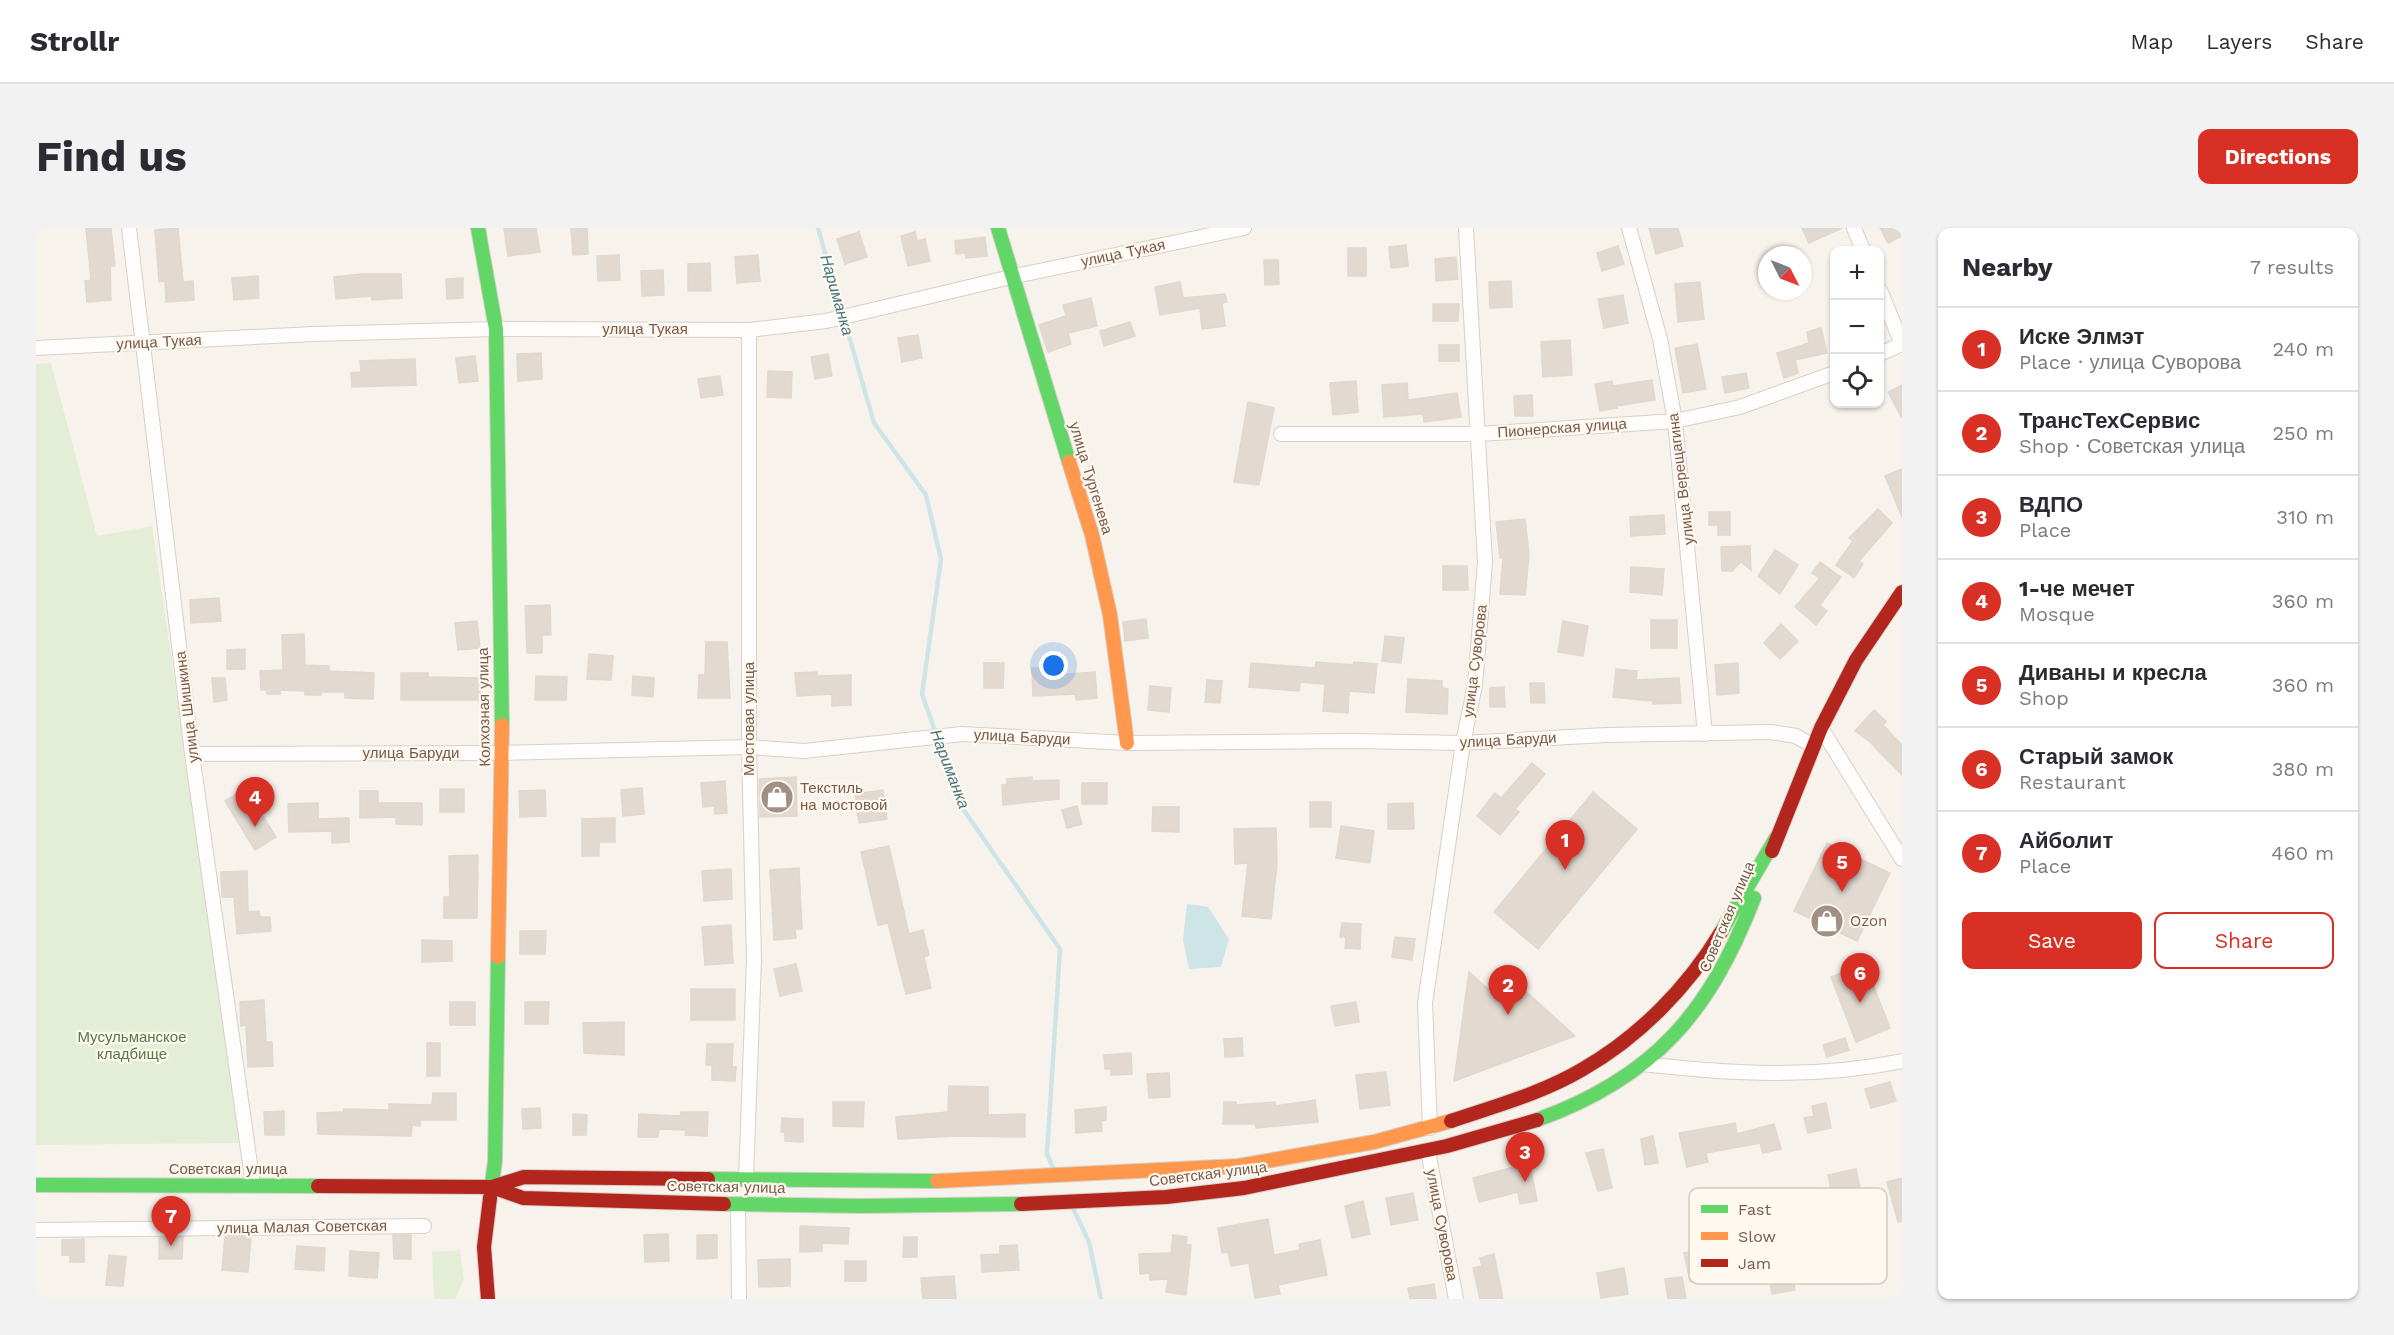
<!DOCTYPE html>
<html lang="en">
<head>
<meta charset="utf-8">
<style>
	:root { --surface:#fff; --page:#f2f2f3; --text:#2b2b33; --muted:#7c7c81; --line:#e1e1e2; --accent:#d93025 }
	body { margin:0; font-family:"Work Sans",sans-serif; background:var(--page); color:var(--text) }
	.controls { position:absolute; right:18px; top:18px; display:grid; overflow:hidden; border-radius:12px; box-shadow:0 2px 4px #0004 }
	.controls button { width:54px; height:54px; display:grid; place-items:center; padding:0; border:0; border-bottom:2px solid var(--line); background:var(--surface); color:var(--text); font:30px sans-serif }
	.compass { position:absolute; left:1722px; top:18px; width:54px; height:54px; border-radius:50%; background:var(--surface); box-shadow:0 2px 4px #0004; rotate:132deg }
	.you { position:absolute; left:1018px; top:438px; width:21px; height:21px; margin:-15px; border:4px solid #fff; border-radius:50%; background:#1a73e8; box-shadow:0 0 0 9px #1a73e833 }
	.badge { display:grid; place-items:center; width:39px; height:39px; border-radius:50%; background:var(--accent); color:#fff; font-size:20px; font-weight:700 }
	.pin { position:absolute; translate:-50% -50px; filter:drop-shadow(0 2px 3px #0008) }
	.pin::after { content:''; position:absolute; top:32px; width:21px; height:18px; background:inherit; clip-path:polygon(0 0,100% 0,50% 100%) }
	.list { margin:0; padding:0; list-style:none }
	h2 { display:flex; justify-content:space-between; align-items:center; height:78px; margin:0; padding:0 24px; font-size:26px }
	h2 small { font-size:20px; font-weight:400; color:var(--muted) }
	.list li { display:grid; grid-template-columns:39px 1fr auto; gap:18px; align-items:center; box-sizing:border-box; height:84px; padding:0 24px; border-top:2px solid var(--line) }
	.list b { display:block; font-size:22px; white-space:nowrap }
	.list p { margin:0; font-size:20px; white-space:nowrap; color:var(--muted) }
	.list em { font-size:20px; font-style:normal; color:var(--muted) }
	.actions { display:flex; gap:12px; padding:18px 24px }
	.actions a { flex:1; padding:14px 0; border:2px solid var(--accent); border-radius:12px; text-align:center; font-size:21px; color:var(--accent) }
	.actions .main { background:var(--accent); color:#fff }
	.icon { flex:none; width:33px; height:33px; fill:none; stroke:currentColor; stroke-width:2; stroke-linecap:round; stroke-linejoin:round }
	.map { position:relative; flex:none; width:1866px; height:1071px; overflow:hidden; border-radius:12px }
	header { display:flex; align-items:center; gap:36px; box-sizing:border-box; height:84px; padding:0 30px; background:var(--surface); border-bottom:2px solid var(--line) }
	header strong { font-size:28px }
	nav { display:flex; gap:33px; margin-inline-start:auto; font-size:21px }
	.intro { display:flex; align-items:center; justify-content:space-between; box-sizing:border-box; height:144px; padding:0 36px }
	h1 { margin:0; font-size:42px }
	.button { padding:15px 27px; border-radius:12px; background:var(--accent); color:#fff; font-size:21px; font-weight:700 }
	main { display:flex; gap:36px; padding:0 36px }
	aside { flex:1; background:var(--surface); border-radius:12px; box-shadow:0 2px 4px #0004 }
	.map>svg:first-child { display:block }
	.green { fill:#e4eed7 }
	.water { fill:#cee5e8 }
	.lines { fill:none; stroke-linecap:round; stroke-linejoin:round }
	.stream { stroke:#cee5e8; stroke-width:4.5 }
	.building { fill:#e2d9d1; stroke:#e0d7cf; stroke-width:1.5 }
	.street-casing { stroke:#d6d0c8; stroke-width:16 }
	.fast-casing { stroke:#d7d0c8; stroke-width:16 }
	.slow-casing { stroke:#d7d0c8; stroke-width:16 }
	.jam-casing { stroke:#d7d0c8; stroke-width:16 }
	.street { stroke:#fefdfc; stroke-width:14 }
	.fast { stroke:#63d668; stroke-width:14 }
	.slow { stroke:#ff974d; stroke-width:14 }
	.jam { stroke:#b3261e; stroke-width:14 }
	.labels { text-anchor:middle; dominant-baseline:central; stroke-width:4.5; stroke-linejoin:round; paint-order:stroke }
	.street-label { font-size:15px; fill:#765b4c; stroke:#fff8ef }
	.poi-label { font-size:15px; fill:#765b4c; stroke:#fff8ef; text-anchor:start }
	.park-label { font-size:15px; fill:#547c44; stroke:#fff8ef }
	.water-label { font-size:16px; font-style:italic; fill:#437782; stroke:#fff8ef }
	.key { fill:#fff8ef; stroke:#d6c9be; stroke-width:1.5 }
	.key-label { font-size:16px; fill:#765b4c }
</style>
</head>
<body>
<header>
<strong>Strollr</strong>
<nav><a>Map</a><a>Layers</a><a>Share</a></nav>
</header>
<div class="intro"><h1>Find us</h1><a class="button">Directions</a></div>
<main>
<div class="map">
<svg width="1866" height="1071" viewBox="0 0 1866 1071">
	<rect width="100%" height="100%" fill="#f7f3ec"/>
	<path class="green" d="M15,135L61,308L116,298L207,915L0,917V136Z
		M424,1022L428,1052L419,1071H398L396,1024Z"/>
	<path class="water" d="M1151,676L1172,679L1193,711L1185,739L1153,741L1147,712Z"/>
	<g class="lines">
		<path class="stream" d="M782,0L838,195L890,267L905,331L886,466L925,578L1024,721L1011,926L1019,944
			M1036,978L1053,1014L1065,1071"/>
	</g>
	<path class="building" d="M50,0H75L79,38H74L75,72L51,74L49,53L55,52Z
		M142,0L147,54L157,53L158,72L130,74L129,53L123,54L119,2Z
		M468,0H500L504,24L472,28Z
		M535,0H551L552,26L537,27Z
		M1613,0H1642L1647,18L1620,26Z
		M1766,0H1806L1773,15Z
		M1844,0H1866V8L1852,15Z
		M823,4L831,29L809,36L801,11Z
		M879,4L881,13L889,11L894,33L872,38L865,8Z
		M949,9L951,28L930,30L929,25L920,26L919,13Z
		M1370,17L1372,38L1355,40L1353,19Z
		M1582,18L1588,36L1566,43L1561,25Z
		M1312,20H1330V48H1312Z
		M583,27L584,52L562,53L561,28Z
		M722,27L724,53L701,55L699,29Z
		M1420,29L1422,51L1400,53L1399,31Z
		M1228,32H1242L1243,56L1229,57Z
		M674,35L675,63H652V36Z
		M627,42L628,67L606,68L605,43Z
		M326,46H365L366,70L336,72V68L300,71L298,49Z
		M222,48L223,70L198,72L196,50Z
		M427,50V70L411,71L410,51Z
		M1475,53L1476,79L1454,80L1453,54Z
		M1144,54L1147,70L1189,66L1191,74L1186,75L1189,98L1166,101L1164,80L1124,87L1119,59Z
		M1664,54L1668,91L1642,94L1639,56Z
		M1587,67L1592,95L1568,100L1562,71Z
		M1055,70L1061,98L1032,105L1035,116L1012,124L1003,97L1030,88L1027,77Z
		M1397,76H1423L1422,93H1397Z
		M1094,94L1099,108L1068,118L1064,103Z
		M1785,100L1791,125L1759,132L1762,145L1748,150L1741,125L1773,115L1771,104Z
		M882,107L886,130L866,134L862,110Z
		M1534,112L1536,147L1507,149L1505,114Z
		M1661,116L1670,161L1647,165L1639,120Z
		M1403,117H1423V133H1403Z
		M505,125L506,151L482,153L481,126Z
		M792,126L796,148L779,151L775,129Z
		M439,128L442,153L423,155L420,130Z
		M379,131L380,157L316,159L315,145L325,144L324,133Z
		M732,143L756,144L755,170L731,169Z
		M1710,145L1713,160L1689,165L1686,149Z
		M684,148L687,167L665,170L662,151Z
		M1616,152L1619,172L1581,178V180L1564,183L1559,156L1576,153L1577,158Z
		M1320,153L1322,184L1297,187L1294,155Z
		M1371,155L1372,172L1421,165L1425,189L1388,194L1387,186L1348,189L1346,157Z
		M1866,157V190L1852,164Z
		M1496,167L1497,188H1479L1478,168Z
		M1212,174L1238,180L1223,257L1198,254Z
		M1866,241V289L1849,248Z
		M1842,281L1856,295L1823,333L1827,336L1818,350L1800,337L1817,313L1813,310Z
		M1673,284H1694V307H1682V297H1673Z
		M1628,287L1629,306L1595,308L1594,289Z
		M1489,291L1493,327L1489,367L1464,366L1467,330H1464L1460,294Z
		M1714,318L1715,342L1705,334L1696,343H1686L1685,319Z
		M1739,322L1762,337L1744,366L1722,348Z
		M1784,334L1805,349L1784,377L1791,383L1780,397L1759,379L1784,350L1776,345Z
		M1407,338H1431L1432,362H1407Z
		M1595,339L1628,341L1626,367L1594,364Z
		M183,370L185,393L155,395L154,372Z
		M514,377L515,407H506V425H491L489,378Z
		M1110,391L1112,410L1089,413L1087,394Z
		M1615,392H1641V420H1615Z
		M441,393L444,420L422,422L419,395Z
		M1527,393L1552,398L1547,428L1522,424Z
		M1745,396L1762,413L1744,431L1728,415Z
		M268,406L269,437L293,438V443L338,445L337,471L309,470V464H285V467H269V463L244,462V466H231V462H225L224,443L247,442L246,407Z
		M1349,408L1368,410L1365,435L1346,433Z
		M670,414H691L694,470H662L663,447H669Z
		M209,421V441H191V422Z
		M553,426L577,428L575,452L551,451Z
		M1280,434L1317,437L1318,434L1341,436L1338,465L1313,463L1312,485L1287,483L1289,456L1264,454L1263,463L1213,459L1215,435L1279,440Z
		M948,435H968L967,460H948Z
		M1702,435L1703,465L1681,467L1679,437Z
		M1019,439V447L1059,444L1061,470L1040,472L1039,466L997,468L996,440Z
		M1580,441L1601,443L1600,452L1643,450L1645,475L1617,476V473L1577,469Z
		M781,444V448L815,447V477L796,478V466L761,468L759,445Z
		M365,445H392V449L445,450L444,472H365Z
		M500,448L531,449L530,472H499Z
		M597,448L618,450L617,469L596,467Z
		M176,450H189L191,472L178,474Z
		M1372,451L1406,453V460L1412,461L1411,486L1370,484Z
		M1171,452L1186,453L1184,475L1169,474Z
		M1494,455H1508L1509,475H1495Z
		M1114,458L1135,460L1133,484L1112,482Z
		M1468,459L1469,479H1454V460Z
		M1838,482L1850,493L1847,497L1866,517V547L1833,513L1819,503Z
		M1496,535L1509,546L1479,581L1483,584L1464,607L1441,588L1459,565L1465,570Z
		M760,549L761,588L724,589L723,551Z
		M996,549V553L1023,552V571L967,577L966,557H971V551Z
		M689,553L691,585L679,586L678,578L667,579L665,555Z
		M1046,555H1071V576H1046Z
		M210,560L240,609L219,622L189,573Z
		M606,560L608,586L587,588L585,562Z
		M404,561H428V584H404Z
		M509,562L510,588L484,589L483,563Z
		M847,562L851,591L823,595L819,566Z
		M324,563H342V575H386V597L360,596V589L324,590Z
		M1557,564L1601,601L1502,721L1458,684Z
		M1274,574H1295V599H1274Z
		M282,575V591L313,590V614L296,615V603L253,604L252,576Z
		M1377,575L1378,601H1352V576Z
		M1041,578L1046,596L1031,600L1026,582Z
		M1117,579H1143V604L1116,603Z
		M579,590V614H563V628H546V591Z
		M1305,598L1338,603L1334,635L1300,630Z
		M1240,600L1241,635L1235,691L1206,688L1212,635L1199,636L1198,601Z
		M1791,615L1854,645L1821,713L1758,683Z
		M853,618L873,706L887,702L893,727L888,729L895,760L870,766L852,695L842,697L825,624Z
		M442,627L441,690H408V669H414L413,628Z
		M763,640L766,701H759L760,710L738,712L734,642Z
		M695,641L696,671L668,673L666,643Z
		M211,643L212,684L223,683L224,689H234L235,703L201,706L198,669H186L185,644Z
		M1306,695L1325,696L1324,721L1309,720L1310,709H1304Z
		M695,697L697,735L669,737L666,699Z
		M484,703H510L509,726H484Z
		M1359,709L1379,711L1376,732L1356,729Z
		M386,712L416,713V733L386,734Z
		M760,736L766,763L744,768L738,741Z
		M1829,736L1854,800L1820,814L1795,749Z
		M1433,744L1459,767L1475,750L1539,808L1418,853Z
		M655,761H699V792H655Z
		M228,772L230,814H236L237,838L212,839L210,797L205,798L204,774Z
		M414,774H439V797H414Z
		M489,774H513L512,796H489Z
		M1320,774L1323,794L1299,798L1295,778Z
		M588,794V827L548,825L547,795Z
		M1206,810L1207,828L1189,829L1188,811Z
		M1809,810L1813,822L1791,829L1787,817Z
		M391,815H404V848H391Z
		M671,816H697L696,839H700L699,853L676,852V837H670Z
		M1095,825L1096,846L1075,847V841H1069L1068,827Z
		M1350,844L1354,877L1324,881L1320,847Z
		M1133,845L1134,869L1113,870L1111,846Z
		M1854,854L1860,873L1835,880L1829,861Z
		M913,858L952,859V887L989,886V909L921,908L862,911L860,889L912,884Z
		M397,865H420V892H384V898L376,897L375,908L282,906L281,885L307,884L308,881L353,882V876L396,877Z
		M1279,872L1282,894L1220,900L1219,896H1187L1188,874H1200V877L1239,874V878Z
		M797,874H828L827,899L797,898Z
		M1790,875L1795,900L1772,905L1768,890L1778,888L1776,878Z
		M1070,879V892L1065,893L1066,903L1040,905L1039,882Z
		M504,880L505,900L487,901L486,881Z
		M248,883V907H229L228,884Z
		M645,884H672L671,908L649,907L650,902L623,901L622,909H602L603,886L644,888Z
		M537,886L551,887L550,907H537Z
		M746,890L767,891V914L749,913V904H745Z
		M1699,895L1701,906L1738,896L1745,921L1727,925L1724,915L1670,925L1672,934L1651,939L1643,905Z
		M1617,908L1622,935L1609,937L1605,911Z
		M1567,921L1576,960L1562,963L1550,925Z
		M1493,931L1501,973L1484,976L1482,964L1443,974L1437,950L1478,939L1477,934Z
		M1820,941L1826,969L1798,975L1792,947Z
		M1866,950V993L1862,994L1851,954Z
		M1377,965L1382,992L1355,997L1350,970Z
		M1327,973L1334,1006L1316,1010L1309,978Z
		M1232,991L1238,1027L1264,1022L1263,1016L1284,1012L1291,1047L1242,1057L1244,1066L1219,1070L1213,1035L1195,1038L1192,1024L1186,1025L1182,1000Z
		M1754,994L1759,1022L1752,1023L1759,1062L1736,1066L1725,1000Z
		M764,998L813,1000L812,1016L786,1015V1023L764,1024Z
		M632,1006L633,1033L609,1034L608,1007Z
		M357,1007H375V1031H358Z
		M661,1007H681V1030L661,1031Z
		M1137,1007L1151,1009L1150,1016L1155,1017L1150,1067L1130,1064L1132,1051L1114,1052V1045L1104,1046L1103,1026L1135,1025Z
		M147,1009L146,1031H123V1010Z
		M189,1009H215L212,1044L186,1042Z
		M868,1009H881V1029H867Z
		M48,1011V1034H34V1027H26V1012Z
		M981,1017L983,1042L946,1044L945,1027L964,1026V1018Z
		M261,1018L289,1020L288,1043L259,1041Z
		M1678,1019L1683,1047L1654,1053L1648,1025Z
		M314,1023L343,1025L341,1050L313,1048Z
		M1458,1026L1467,1071H1444L1437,1040L1446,1038L1444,1030Z
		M73,1027L90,1029L87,1058L70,1057Z
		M754,1031V1058L723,1059L722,1032Z
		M809,1033H830V1053H809Z
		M1588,1040L1592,1066L1565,1070L1561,1045Z
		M918,1048L920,1071H887L885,1050Z
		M1646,1049L1650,1071H1632L1629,1051Z
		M1398,1056L1400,1071H1374L1372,1060Z"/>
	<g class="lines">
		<defs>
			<path id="street" d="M93,0L156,526L217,957
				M1593,0L1624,111L1639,193L1669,506
				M1818,0L1827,22
				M1844,62L1866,116L1844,126
				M0,120L277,106L460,101L713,102L790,93L975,49L1208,0
				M1245,206H1443L1639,193L1704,179L1798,145
				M1785,500L1866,631
				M156,526L466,525L713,519L768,523L926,506L1091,515L1318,513L1427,515L1570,507L1735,504L1760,508L1777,518
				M1607,836C1696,846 1778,851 1866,833
				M1394,900L1389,775L1427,515L1439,457L1449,334L1430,0
				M1392,923L1420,1071
				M710,952L718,732L713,519V102
				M702,976L703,1071
				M0,1002L388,998"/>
			<path id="fast" d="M442,0L460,101L466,497
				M962,0L1033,234
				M1685,704L1740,610
				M1501,892C1619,849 1673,785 1718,670
				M672,951L901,953
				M0,957L282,958
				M454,970L459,933L462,729
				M688,976L825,978L985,976"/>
			<path id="slow" d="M1033,234L1056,307L1074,387L1091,515
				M462,729L466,497
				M901,953L1202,938L1338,914L1415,893"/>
			<path id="jam" d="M1736,623L1785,500L1820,432L1866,364
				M1415,893C1459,878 1507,865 1547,841C1603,809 1652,759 1685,704
				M282,958L456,959L488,949L672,951
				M456,959L487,970L688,976
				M985,976L1130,969L1208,960L1411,918L1501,892
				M452,1071L448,1019L454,970"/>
		</defs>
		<use href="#street" class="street-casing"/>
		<use href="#fast" class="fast-casing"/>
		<use href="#slow" class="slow-casing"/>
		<use href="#jam" class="jam-casing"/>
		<use href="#street" class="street"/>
		<use href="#fast" class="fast"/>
		<use href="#slow" class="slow"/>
		<use href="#jam" class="jam"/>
	</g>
	<defs>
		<symbol id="shop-disc" viewBox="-11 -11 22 22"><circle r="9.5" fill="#a39084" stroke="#fff8ef"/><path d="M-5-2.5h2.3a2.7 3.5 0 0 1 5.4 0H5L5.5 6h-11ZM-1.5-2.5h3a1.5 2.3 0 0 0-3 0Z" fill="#fff"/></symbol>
	</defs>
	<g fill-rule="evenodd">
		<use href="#shop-disc" x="722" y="550" width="38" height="38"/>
		<use href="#shop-disc" x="1772" y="674" width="38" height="38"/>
	</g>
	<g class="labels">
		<g class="street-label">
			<text transform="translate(1087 25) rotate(-12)">улица Тукая</text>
			<text x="609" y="101">улица Тукая</text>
			<text transform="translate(123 114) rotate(-3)">улица Тукая</text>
			<text transform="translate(1526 200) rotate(-4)">Пионерская улица</text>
			<text transform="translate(1055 250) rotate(73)">улица Тургенева</text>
			<text transform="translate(1645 251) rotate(-97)">улица Верещагина</text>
			<text transform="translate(1439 433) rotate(-83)">улица Суворова</text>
			<text transform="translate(151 479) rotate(-97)">улица Шишкина</text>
			<text transform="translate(448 479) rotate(-91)">Колхозная улица</text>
			<text transform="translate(713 491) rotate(-90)">Мостовая улица</text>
			<text transform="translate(986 509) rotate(3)">улица Баруди</text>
			<text transform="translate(1472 512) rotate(-3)">улица Баруди</text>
			<text x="375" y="525">улица Баруди</text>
			<text transform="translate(1691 689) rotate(-67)">Советская улица</text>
			<text x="192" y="941">Советская улица</text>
			<text transform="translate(1172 946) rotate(-7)">Советская улица</text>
			<text transform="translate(690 959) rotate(1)">Советская улица</text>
			<text transform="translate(1406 997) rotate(79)">улица Суворова</text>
			<text transform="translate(266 999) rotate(-1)">улица Малая Советская</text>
		</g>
		<g class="poi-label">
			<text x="764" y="560">Текстиль<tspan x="764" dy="17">на мостовой</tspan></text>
			<text x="1814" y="693">Ozon</text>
		</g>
		<g class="park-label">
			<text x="96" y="809">Мусульманское<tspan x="96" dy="17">кладбище</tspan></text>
		</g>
		<g class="water-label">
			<text transform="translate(801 67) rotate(74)">Нариманка</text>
			<text transform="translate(914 541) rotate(69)">Нариманка</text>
		</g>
	</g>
	<rect x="1653" y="960" width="198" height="96" rx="9" class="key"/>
	<rect x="1665" y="977" width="27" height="8" fill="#63d668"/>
	<rect x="1665" y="1004" width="27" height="8" fill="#ff974d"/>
	<rect x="1665" y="1031" width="27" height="8" fill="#b3261e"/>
	<g class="key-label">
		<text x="1702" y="987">Fast</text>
		<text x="1702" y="1014">Slow</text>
		<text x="1702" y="1041">Jam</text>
	</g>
</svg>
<div class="controls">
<button>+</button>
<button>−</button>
<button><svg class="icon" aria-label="locate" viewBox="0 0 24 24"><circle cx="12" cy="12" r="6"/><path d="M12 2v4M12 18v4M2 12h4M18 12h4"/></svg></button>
</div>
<svg class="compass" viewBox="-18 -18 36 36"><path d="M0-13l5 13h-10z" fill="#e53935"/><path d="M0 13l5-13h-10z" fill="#7c7c81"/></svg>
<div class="you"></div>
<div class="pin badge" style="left:1529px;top:642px">1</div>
<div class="pin badge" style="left:1472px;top:787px">2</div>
<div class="pin badge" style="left:1489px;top:954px">3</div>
<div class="pin badge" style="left:219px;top:599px">4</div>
<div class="pin badge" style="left:1806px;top:664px">5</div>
<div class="pin badge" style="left:1824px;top:775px">6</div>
<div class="pin badge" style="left:135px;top:1018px">7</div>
</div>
<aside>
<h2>Nearby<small>7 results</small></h2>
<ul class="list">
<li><span class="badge">1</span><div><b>Иске Элмэт</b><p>Place · улица Суворова</p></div><em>240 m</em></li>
<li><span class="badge">2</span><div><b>ТрансТехСервис</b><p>Shop · Советская улица</p></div><em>250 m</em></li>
<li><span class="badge">3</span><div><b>ВДПО</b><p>Place</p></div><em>310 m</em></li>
<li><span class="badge">4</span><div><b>1-че мечет</b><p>Mosque</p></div><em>360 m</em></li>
<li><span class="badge">5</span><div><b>Диваны и кресла</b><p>Shop</p></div><em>360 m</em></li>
<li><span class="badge">6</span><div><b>Старый замок</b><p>Restaurant</p></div><em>380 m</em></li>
<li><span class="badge">7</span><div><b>Айболит</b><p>Place</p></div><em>460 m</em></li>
</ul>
<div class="actions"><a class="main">Save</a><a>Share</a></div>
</aside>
</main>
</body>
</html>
